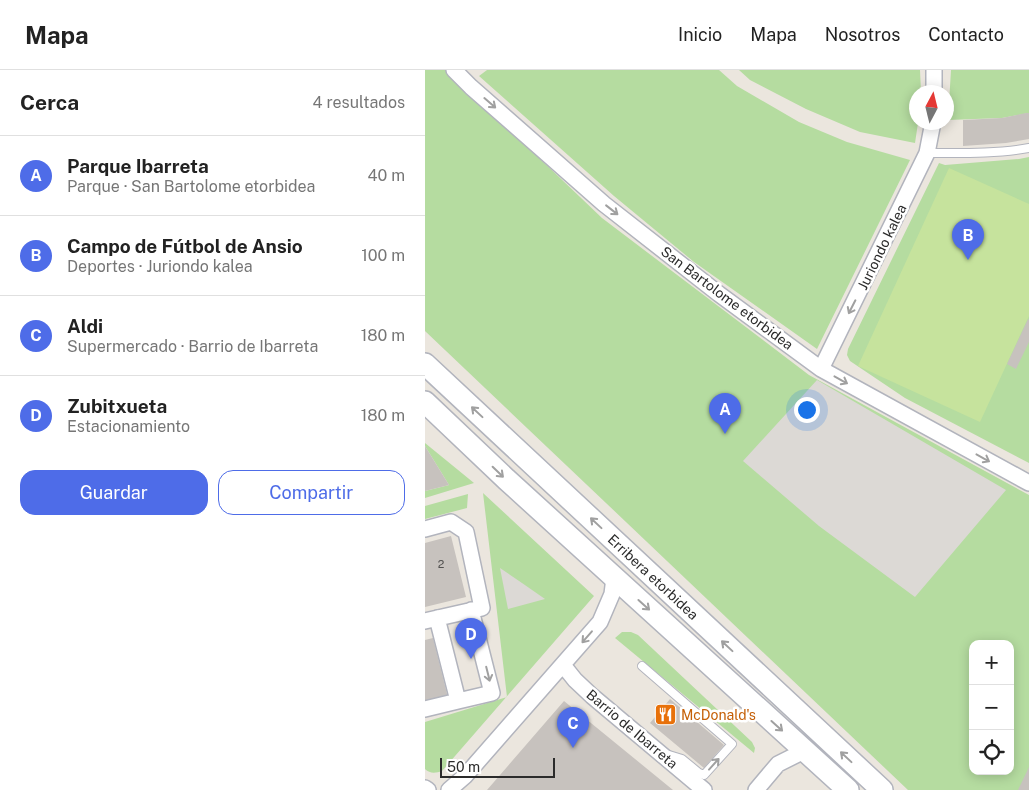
<!DOCTYPE html>
<html lang="es">
<head>
<meta charset="utf-8">
<style>
	:root { --surface:#fff; --page:#f6f6f6; --text:#222; --muted:#767676; --line:#e0e0e0; --accent:#4e6ce8 }
	body { margin:0; font-family:"Public Sans",sans-serif; background:var(--page); color:var(--text) }
	.controls { position:absolute; right:15px; bottom:15px; display:grid; overflow:hidden; border-radius:10px; box-shadow:0 2px 12px #0003 }
	.controls button { width:45px; height:45px; display:grid; place-items:center; padding:0; border:0; border-bottom:1px solid var(--line); background:var(--surface); color:var(--text); font:25px sans-serif }
	.compass { position:absolute; left:484px; top:15px; width:45px; height:45px; border-radius:50%; background:var(--surface); box-shadow:0 2px 12px #0003; rotate:7deg }
	.scale { position:absolute; left:15px; bottom:12px; width:115px; box-sizing:border-box; padding-left:5px; border:2px solid #2b2b2b; border-top:0; font-size:14px; line-height:18px; white-space:nowrap; color:#2b2b2b; -webkit-text-stroke:4px #fff; paint-order:stroke }
	.you { position:absolute; left:381px; top:339px; width:18px; height:18px; margin:-12px; border:4px solid #fff; border-radius:50%; background:#1a73e8; box-shadow:0 0 0 8px #1a73e833 }
	.badge { display:grid; place-items:center; width:32px; height:32px; border-radius:50%; background:var(--accent); color:#fff; font-size:16px; font-weight:700 }
	.pin { position:absolute; translate:-50% -41px; filter:drop-shadow(0 1px 2px #0008) }
	.pin::after { content:''; position:absolute; top:26px; width:18px; height:15px; background:inherit; clip-path:polygon(0 0,100% 0,50% 100%) }
	.list { margin:0; padding:0; list-style:none }
	h2 { display:flex; justify-content:space-between; align-items:center; height:65px; margin:0; padding:0 20px; font-size:21px }
	h2 small { font-size:16px; font-weight:400; color:var(--muted) }
	.list li { display:grid; grid-template-columns:32px 1fr auto; gap:15px; align-items:center; box-sizing:border-box; height:80px; padding:0 20px; border-top:1px solid var(--line) }
	.list b { display:block; font-size:19px; white-space:nowrap }
	.list p { margin:0; font-size:16px; white-space:nowrap; color:var(--muted) }
	.list em { font-size:16px; font-style:normal; color:var(--muted) }
	.actions { display:flex; gap:10px; padding:15px 20px }
	.actions a { flex:1; padding:11px 0; border:1px solid var(--accent); border-radius:15px; text-align:center; font-size:18px; color:var(--accent) }
	.actions .main { background:var(--accent); color:#fff }
	.icon { flex:none; width:28px; height:28px; fill:none; stroke:currentColor; stroke-width:2; stroke-linecap:round; stroke-linejoin:round }
	.map { position:relative; flex:none; width:604px; height:720px; overflow:hidden }
	header { display:flex; align-items:center; gap:30px; box-sizing:border-box; height:70px; padding:0 25px; background:var(--surface); border-bottom:1px solid var(--line) }
	header strong { font-size:24px }
	nav { display:flex; gap:28px; margin-inline-start:auto; font-size:18px }
	main { display:flex }
	aside { flex:1; background:var(--surface) }
	.map>svg:first-child { display:block }
	.green { fill:#b5dca0; fill-rule:evenodd }
	.pitch { fill:#c6e39d }
	.plaza { fill:#dcd9d5 }
	.building { fill:#c7c2be }
	.lines { fill:none; stroke-linecap:round; stroke-linejoin:round }
	.service-casing { stroke:#b2b4bd; stroke-width:10 }
	.minor-casing { stroke:#b2b4bd; stroke-width:18 }
	.secondary-casing { stroke:#b2b4bd; stroke-width:24 }
	.service { stroke:#fff; stroke-width:8 }
	.minor { stroke:#fff; stroke-width:15 }
	.secondary { stroke:#fff; stroke-width:21 }
	.oneway { stroke:#a0a0a0 }
	.labels { text-anchor:middle; dominant-baseline:central; stroke-width:5; stroke-linejoin:round; paint-order:stroke }
	.number-label { font-size:11px; fill:#525150 }
	.street-label { font-size:14px; fill:#2b2b2b; stroke:#fff }
	.food-label { font-size:14px; fill:#c56008; stroke:#fff; text-anchor:start }
</style>
</head>
<body>
<header>
<strong>Mapa</strong>
<nav><a>Inicio</a><a>Mapa</a><a>Nosotros</a><a>Contacto</a></nav>
</header>
<main>
<aside>
<h2>Cerca<small>4 resultados</small></h2>
<ul class="list">
<li><span class="badge">A</span><div><b>Parque Ibarreta</b><p>Parque · San Bartolome etorbidea</p></div><em>40 m</em></li>
<li><span class="badge">B</span><div><b>Campo de Fútbol de Ansio</b><p>Deportes · Juriondo kalea</p></div><em>100 m</em></li>
<li><span class="badge">C</span><div><b>Aldi</b><p>Supermercado · Barrio de Ibarreta</p></div><em>180 m</em></li>
<li><span class="badge">D</span><div><b>Zubitxueta</b><p>Estacionamiento</p></div><em>180 m</em></li>
</ul>
<div class="actions"><a class="main">Guardar</a><a>Compartir</a></div>
</aside>
<div class="map">
<svg width="604" height="720" viewBox="0 0 604 720">
	<rect width="100%" height="100%" fill="#ebe6de"/>
	<path class="green" d="M0,0H22L177,148L384,305L604,425V720H483L0,261ZM548,574H585V701H548Z
		M62,0H294L312,16L374,52L422,72L485,90L392,279L269,192L189,126L54,6Z
		M314,0H495L496,22H492V52L493,53L490,73L435,62L381,39L325,10Z
		M526,0H604V43L577,48L523,50Z
		M604,87V393L480,328L425,291L422,285L423,279L514,93L520,95L594,89Z
		M0,373L49,413L0,428V421L24,415L0,376Z
		M58,423L169,526L17,701C11,703 5,704 0,699V652L82,627Z
		M43,424L42,438L0,449V436Z
		M197,562H206L213,565L327,672L330,678L329,683L190,568Z"/>
	<path class="pitch" d="M524,98L604,134V246L555,352L433,296Z"/>
	<path class="plaza" d="M392,310L581,420L490,527L394,456L318,391Z
		M75,498L97,513L120,529L83,539Z"/>
	<path class="building" d="M601,43H604V69L581,73L538,76V50L577,48Z
		M603,249L604,250V272L591,299L582,294Z
		M0,376L24,415L0,421Z
		M26,466L41,527L0,537V473Z
		M8,568L23,628L0,633V570Z
		M245,629L299,675L279,698L225,653Z
		M139,631L248,720H62Z
		M604,697V720H593Z"/>
	<g class="lines">
		<defs>
			<path id="service" d="M502,83C535,83 572,84 604,78
				M217,596L307,674L279,705L274,703L257,689L244,685"/>
			<path id="minor" d="M29,0L46,17L179,134L294,224L396,299L604,413
				M509,22V0
				M396,299L502,83L508,52
				M0,459L26,452L41,462L57,538L0,551
				M12,548L33,631L67,623L46,540
				M138,595L150,610L167,626L279,720
				M0,639L33,631
				M0,718L3,720
				M24,720L40,706L175,552L187,524L189,508
				M331,720L353,694L379,681"/>
			<path id="secondary" d="M0,294L457,720
				M0,332L81,409L423,720"/>
		</defs>
		<use href="#service" class="service-casing"/>
		<use href="#minor" class="minor-casing"/>
		<use href="#secondary" class="secondary-casing"/>
		<use href="#service" class="service"/>
		<use href="#minor" class="minor"/>
		<use href="#secondary" class="secondary"/>
	</g>
	<defs><path id="oneway-shaft" d="M-6 0H5M1.5-3L5.5 0L1.5 3" fill="none" stroke-width="1.6" stroke-linecap="round" stroke-linejoin="round" transform="scale(1.25)"/></defs>
	<g class="oneway">
		<use href="#oneway-shaft" transform="translate(65 33) rotate(41)"/>
		<use href="#oneway-shaft" transform="translate(187 140) rotate(38)"/>
		<use href="#oneway-shaft" transform="translate(427 237) rotate(117)"/>
		<use href="#oneway-shaft" transform="translate(416 310) rotate(29)"/>
		<use href="#oneway-shaft" transform="translate(52 342) rotate(-137)"/>
		<use href="#oneway-shaft" transform="translate(558 388) rotate(29)"/>
		<use href="#oneway-shaft" transform="translate(73 402) rotate(44)"/>
		<use href="#oneway-shaft" transform="translate(171 453) rotate(-137)"/>
		<use href="#oneway-shaft" transform="translate(219 535) rotate(42)"/>
		<use href="#oneway-shaft" transform="translate(162 567) rotate(131)"/>
		<use href="#oneway-shaft" transform="translate(302 576) rotate(-137)"/>
		<use href="#oneway-shaft" transform="translate(63 604) rotate(76)"/>
		<use href="#oneway-shaft" transform="translate(352 656) rotate(42)"/>
		<use href="#oneway-shaft" transform="translate(421 687) rotate(-137)"/>
		<use href="#oneway-shaft" transform="translate(289 694) rotate(-48)"/>
	</g>
	<defs>
		<symbol id="restaurant-square" viewBox="-11 -11 22 22"><rect x="-9" y="-9" width="18" height="18" rx="4" fill="#e8710a" stroke="#fff"/><path d="M-5-6h1v4h1v-4h1v4h1v-4h1v5L-1.5 .5V6h-2V.5L-5-1ZM5-6V6H3V1.5H1.5Q1.5-4 5-6Z" fill="#fff"/></symbol>
	</defs>
	<g fill-rule="evenodd">
		<use href="#restaurant-square" x="228" y="632" width="25" height="25"/>
	</g>
	<g class="labels">
		<g class="number-label">
			<text x="16" y="494">2</text>
		</g>
		<g class="street-label">
			<text transform="translate(457 177) rotate(-64)">Juriondo kalea</text>
			<text transform="translate(302 228) rotate(37)">San Bartolome etorbidea</text>
			<text transform="translate(228 507) rotate(43)">Erribera etorbidea</text>
			<text transform="translate(207 659) rotate(40)">Barrio de Ibarreta</text>
		</g>
		<g class="food-label">
			<text x="256" y="645">McDonald's</text>
		</g>
	</g>
</svg>
<div class="controls">
<button>+</button>
<button>−</button>
<button><svg class="icon" aria-label="locate" viewBox="0 0 24 24"><circle cx="12" cy="12" r="6"/><path d="M12 2v4M12 18v4M2 12h4M18 12h4"/></svg></button>
</div>
<svg class="compass" viewBox="-18 -18 36 36"><path d="M0-13l5 13h-10z" fill="#e53935"/><path d="M0 13l5-13h-10z" fill="#767676"/></svg>
<div class="scale">50 m</div>
<div class="you"></div>
<div class="pin badge" style="left:300px;top:364px">A</div>
<div class="pin badge" style="left:543px;top:190px">B</div>
<div class="pin badge" style="left:148px;top:678px">C</div>
<div class="pin badge" style="left:46px;top:589px">D</div>
</div>
</main>
</body>
</html>
